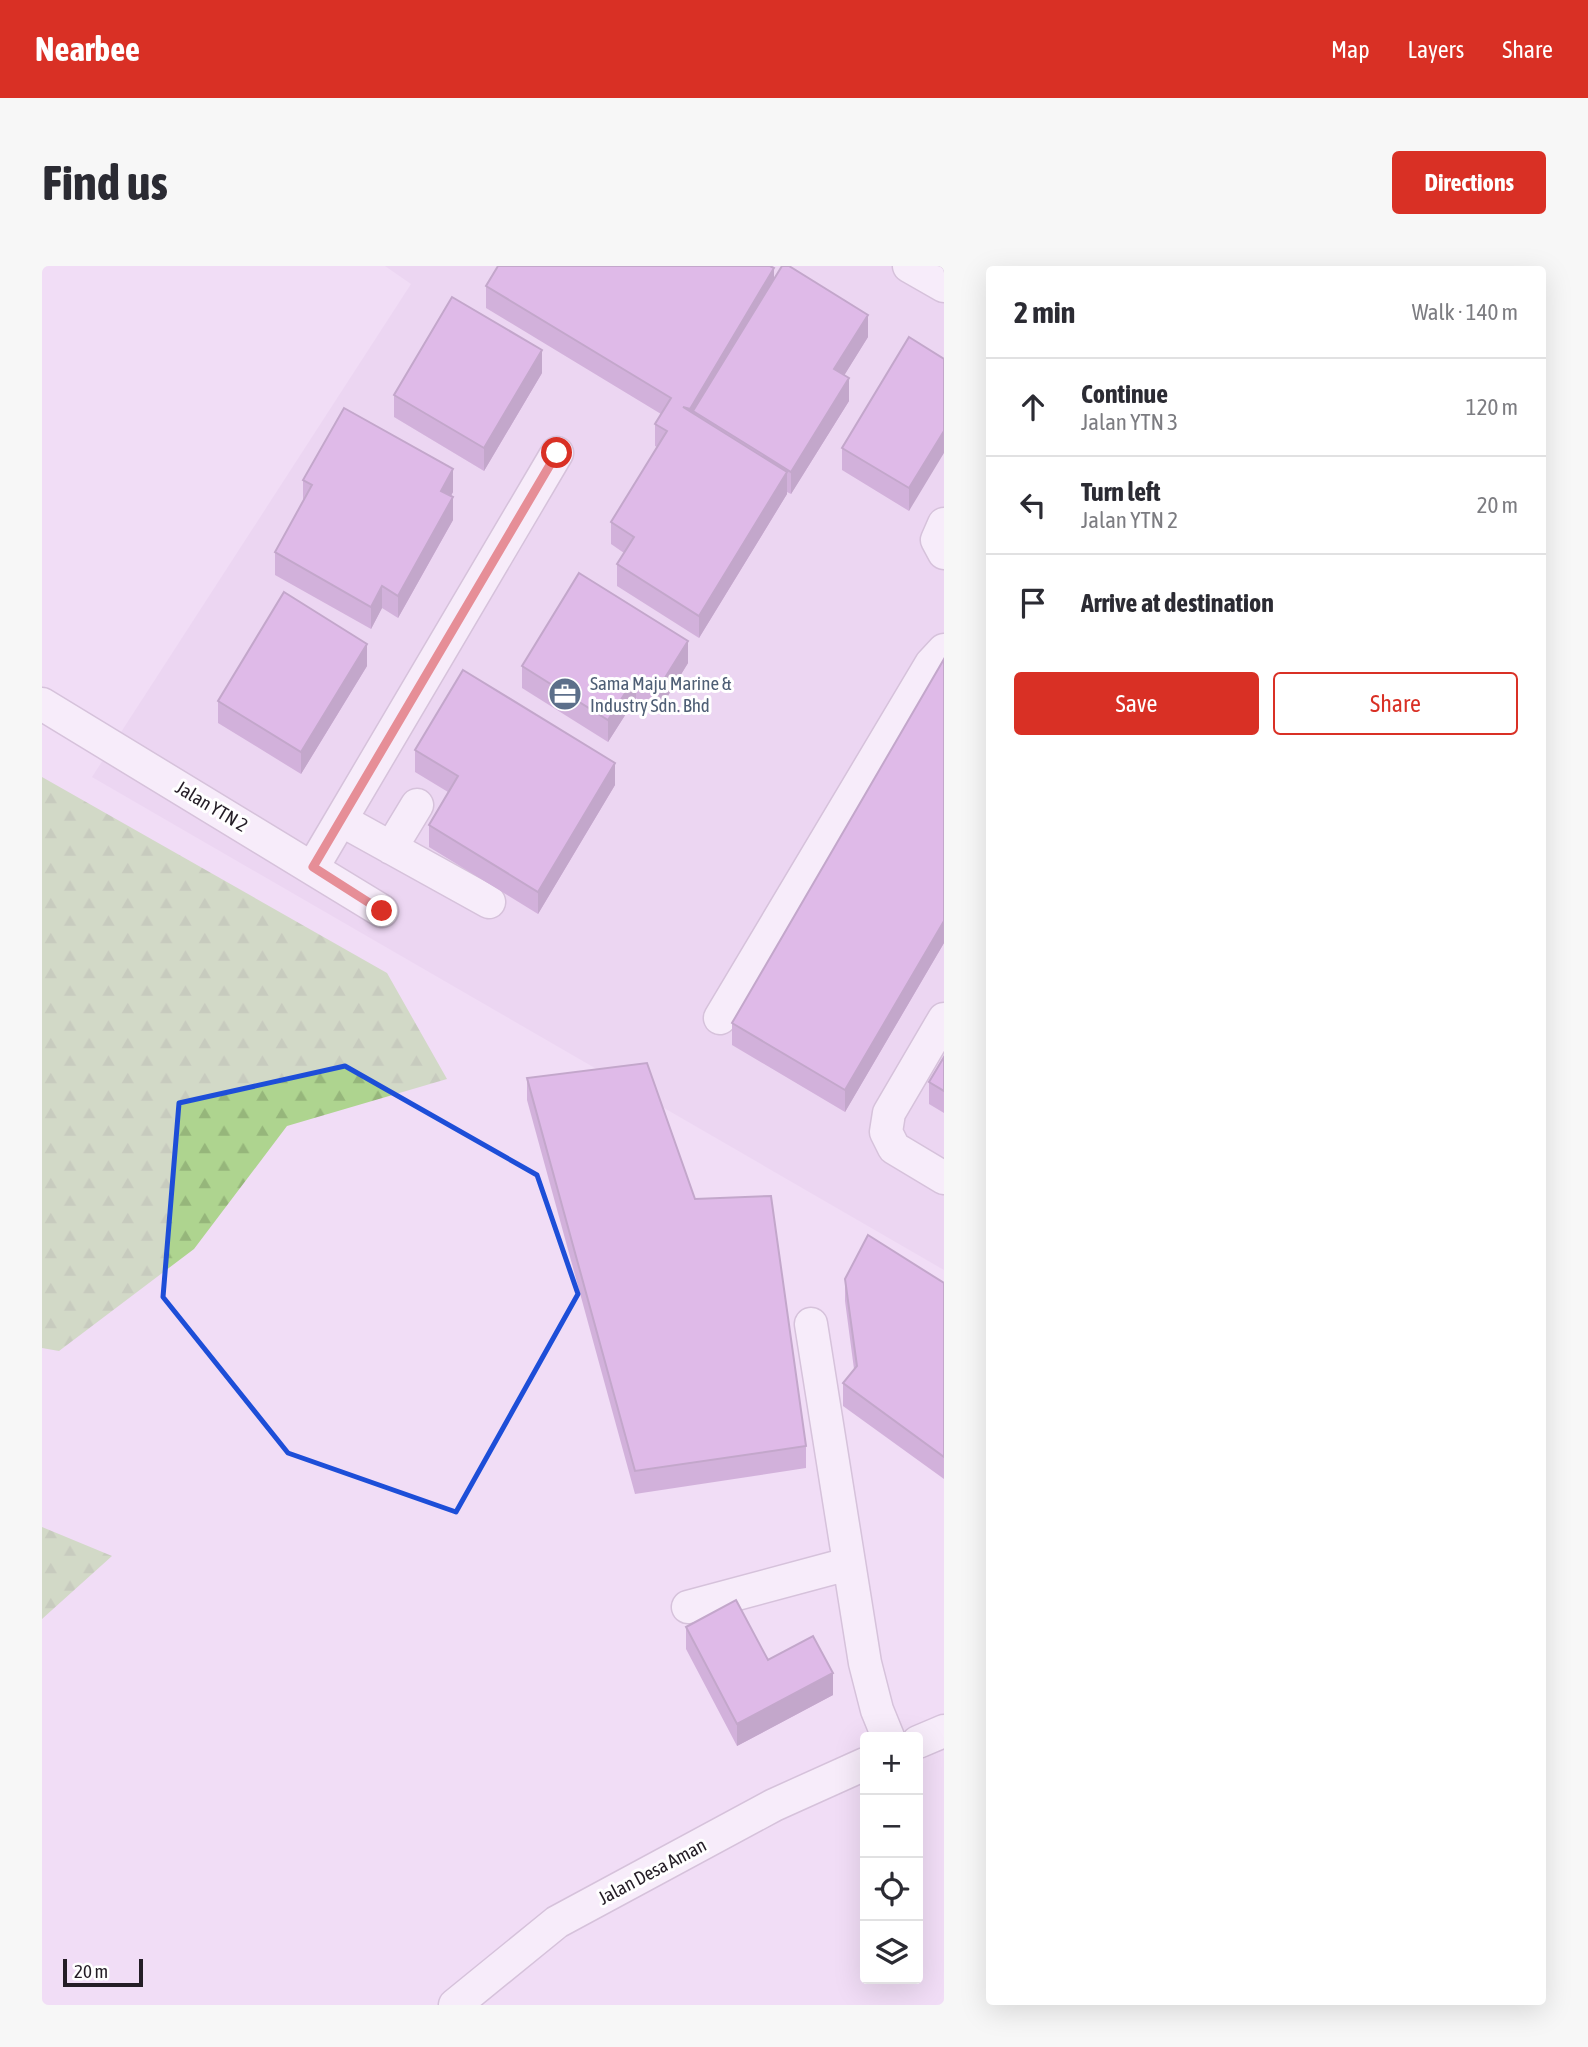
<!DOCTYPE html>
<html lang="en">
<head>
<meta charset="utf-8">
<style>
	:root { --surface:#fff; --page:#f7f7f7; --text:#2b2b33; --muted:#7c7c81; --line:#e1e1e2; --accent:#d93025 }
	body { margin:0; font-family:"Asap Condensed",sans-serif; background:var(--page); color:var(--text) }
	.controls { position:absolute; right:21px; bottom:21px; display:grid; overflow:hidden; border-radius:7px; box-shadow:0 7px 28px #0002 }
	.controls button { width:63px; height:63px; display:grid; place-items:center; padding:0; border:0; border-bottom:2px solid var(--line); background:var(--surface); color:var(--text); font:35px sans-serif }
	.scale { position:absolute; left:21px; bottom:18px; width:80px; box-sizing:border-box; padding-left:7px; border:4px solid #241d26; border-top:0; font-size:19px; line-height:24px; white-space:nowrap; color:#241d26; -webkit-text-stroke:5px #fff; paint-order:stroke }
	.stop { position:absolute; width:21px; height:21px; margin:-16px; border:5px solid #d93025; border-radius:50%; background:#fff }
	.stop.end { background:#d93025; border-color:#fff; box-shadow:0 2px 7px #0008 }
	.list { margin:0; padding:0; list-style:none }
	h2 { display:flex; justify-content:space-between; align-items:center; height:91px; margin:0; padding:0 28px; font-size:30px }
	h2 small { font-size:23px; font-weight:400; color:var(--muted) }
	.list li { display:grid; grid-template-columns:46px 1fr auto; gap:21px; align-items:center; box-sizing:border-box; height:98px; padding:0 28px; border-top:2px solid var(--line) }
	.list b { display:block; font-size:26px; white-space:nowrap }
	.list p { margin:0; font-size:23px; white-space:nowrap; color:var(--muted) }
	.list em { font-size:23px; font-style:normal; color:var(--muted) }
	.actions { display:flex; gap:14px; padding:21px 28px }
	.actions a { flex:1; padding:16px 0; border:2px solid var(--accent); border-radius:7px; text-align:center; font-size:24px; color:var(--accent) }
	.actions .main { background:var(--accent); color:#fff }
	.icon { flex:none; width:38px; height:38px; fill:none; stroke:currentColor; stroke-width:2; stroke-linecap:round; stroke-linejoin:round }
	.map { position:relative; flex:none; width:902px; height:1739px; overflow:hidden; border-radius:7px }
	header { display:flex; align-items:center; gap:42px; box-sizing:border-box; height:98px; padding:0 35px; background:var(--accent); color:#fff }
	header strong { font-size:33px }
	nav { display:flex; gap:38px; margin-inline-start:auto; font-size:24px }
	.intro { display:flex; align-items:center; justify-content:space-between; box-sizing:border-box; height:168px; padding:0 42px }
	h1 { margin:0; font-size:49px }
	.button { padding:18px 32px; border-radius:7px; background:var(--accent); color:#fff; font-size:24px; font-weight:700 }
	main { display:flex; gap:42px; padding:0 42px }
	aside { flex:1; background:var(--surface); border-radius:7px; box-shadow:0 7px 28px #0002 }
	.map>svg:first-child { display:block }
	.built { fill:#e7ceed }
	.forest { fill:url(#forest-firs) }
	.lines { fill:none; stroke-linecap:round; stroke-linejoin:round }
	.minor-casing { stroke:#b6a2ba; stroke-width:35 }
	.minor { stroke:#fff; stroke-width:32 }
	.wall { fill:#ae7dba }
	.shaded-wall { fill:#8d6697 }
	.building { fill:#ca91d8; stroke:#8d6697; stroke-width:2 }
	.route { stroke:#d93025; stroke-width:9 }
	.marked { fill:none; stroke:#1d4ed8; stroke-width:5; stroke-linejoin:round }
	.labels { text-anchor:middle; dominant-baseline:central; stroke-width:6; stroke-linejoin:round; paint-order:stroke }
	.service-label { font-size:19px; fill:#4e5e75; stroke:#fff; text-anchor:start }
	.street-label { font-size:19px; fill:#241d26; stroke:#fff }
</style>
</head>
<body>
<header>
<strong>Nearbee</strong>
<nav><a>Map</a><a>Layers</a><a>Share</a></nav>
</header>
<div class="intro"><h1>Find us</h1><a class="button">Directions</a></div>
<main>
<div class="map">
<svg width="902" height="1739" viewBox="0 0 902 1739">
	<defs>
		<pattern id="forest-firs" width="22" height="20" patternUnits="userSpaceOnUse" patternTransform="scale(1.75)"><rect width="22" height="20" fill="#aed48f"/><path d="M5 1l3.5 6h-7zM16 11l3.5 6h-7z" fill="#96b67b"/></pattern>
	</defs>
	<rect width="100%" height="100%" fill="#f1ddf6"/>
	<path class="built" d="M343,0H902V1004L50,511L369,18Z"/>
	<path class="forest" d="M0,511L345,707L405,813L245,860L152,983L17,1085L0,1082Z
		M0,1261L70,1290L0,1353Z"/>
	<g class="lines">
		<defs>
			<path id="minor" d="M867,0L902,20
				M902,258L895,274L902,287
				M0,438L340,645
				M299,554L447,636
				M349,582L375,539
				M271,601L515,187
				M678,752L889,398L902,384
				M902,753L847,847L844,866L852,882L902,912
				M769,1058L823,1397L835,1444L846,1471
				M646,1341L806,1298
				M876,1476L902,1465
				M413,1739L515,1656L732,1539L823,1498"/>
		</defs>
		<use href="#minor" class="minor-casing"/>
		<use href="#minor" class="minor"/>
	</g>
	<path class="wall" d="M732,13L826,71L802,109L807,135L749,228L745,226V228L657,372L575,320V298L582,287L569,278V256L615,181L613,180V158L619,148L444,42V20Z
		M902,93L867,245L800,204V182Z
		M500,107L442,205L352,151V129Z
		M261,214L411,226L409,230L411,254L356,352L340,342L329,363L233,309V286L261,235Z
		M902,393V677L803,846L690,779V757Z
		M646,397L616,446L594,432L566,476L480,422V400Z
		M325,400L259,508L176,457V435Z
		M373,484L573,519L496,648L387,581V559L406,526L373,506Z
		M902,791V847L887,838V816Z
		M485,812L653,933L764,1180V1202L593,1228L485,834Z
		M803,1013L902,1017V1213L801,1140V1117L812,1103L803,1035Z
		M644,1361L726,1394L791,1429L695,1480L644,1383Z"/>
	<path class="shaded-wall" d="M732,2V24L651,145V160L648,165V143Z
		M826,49V71L792,126V103Z
		M500,84V107L442,205V182Z
		M807,112V135L749,228V206Z
		M902,165V187L867,245V222Z
		M411,203V226L399,247V225Z
		M745,206V228L657,372V350Z
		M411,231V254L356,352V330Z
		M340,320V342L329,363V341Z
		M646,375V397L616,446V423Z
		M325,378V400L259,508V486Z
		M594,410V432L566,476V454Z
		M573,497V519L496,648V626Z
		M902,655V677L803,846V824Z
		M791,1407V1429L695,1480V1458Z"/>
	<path class="building" d="M456,0H728L732,2L648,143L641,141L745,206L657,350L575,298L592,271L569,256L625,165L613,158L629,132L444,20Z
		M740,0H747L826,49L792,103L807,112L749,206L651,145Z
		M410,31L500,84L442,182L352,129Z
		M867,71L902,93V165L867,222L800,182Z
		M302,142L411,203L399,225L411,231L356,330L340,320L329,341L233,286L270,219L261,214Z
		M537,307L646,375L616,423L594,410L566,454L480,400Z
		M242,326L325,378L259,486L176,435Z
		M902,393V655L803,824L690,757Z
		M421,404L573,497L496,626L387,559L416,510L373,484Z
		M902,791V825L887,816Z
		M605,797L653,933L729,930L764,1180L593,1205L485,812Z
		M826,969L902,1017V1191L801,1117L815,1100L803,1013Z
		M694,1334L726,1394L771,1370L791,1407L695,1458L644,1361Z"/>
	<g class="lines">
		<path class="route" d="M340,645L271,601L515,187"/>
	</g>
	<path d="M0 0H902V1739H0ZM303,800L495,909L536,1028L414,1246L246,1187L121,1031L137,837Z" fill="#f1ddf6" fill-opacity=".55" fill-rule="evenodd"/>
	<path class="marked" d="M303,800L495,909L536,1028L414,1246L246,1187L121,1031L137,837Z"/>
	<defs>
		<symbol id="office-disc" viewBox="-11 -11 22 22"><circle r="9.5" fill="#5c6f8a" stroke="#fff"/><path d="M-6-3h4V-5.5h4V-3h4V5H-6ZM-1-4.5V-3h2v-1.5ZM-6 0V1H6V0Z" fill="#fff"/></symbol>
	</defs>
	<g fill-rule="evenodd">
		<use href="#office-disc" x="504" y="409" width="38" height="38"/>
	</g>
	<g class="labels">
		<g class="service-label">
			<text x="548" y="417">Sama Maju Marine &amp;<tspan x="548" dy="22">Industry Sdn. Bhd</tspan></text>
		</g>
		<g class="street-label">
			<text transform="translate(170 540) rotate(31)">Jalan YTN 2</text>
			<text transform="translate(610 1605) rotate(-28)">Jalan Desa Aman</text>
		</g>
	</g>
</svg>
<div class="controls">
<button>+</button>
<button>−</button>
<button><svg class="icon" aria-label="locate" viewBox="0 0 24 24"><circle cx="12" cy="12" r="6"/><path d="M12 2v4M12 18v4M2 12h4M18 12h4"/></svg></button>
<button><svg class="icon" aria-label="layers" viewBox="0 0 24 24"><path d="M12 4l9 5-9 5-9-5zM3 14l9 5 9-5"/></svg></button>
</div>
<div class="scale">20 m</div>
<div class="stop" style="left:515px;top:187px"></div>
<div class="stop end" style="left:340px;top:645px"></div>
</div>
<aside>
<h2>2 min<small>Walk · 140 m</small></h2>
<ul class="list">
<li><svg class="icon" aria-label="ahead" viewBox="0 0 24 24"><path d="M12 20V5M6 11l6-6 6 6"/></svg><div><b>Continue</b><p>Jalan YTN 3</p></div><em>120 m</em></li>
<li><svg class="icon" aria-label="left" viewBox="0 0 24 24"><path d="M17 20v-9H6M10 6l-5 5 5 5"/></svg><div><b>Turn left</b><p>Jalan YTN 2</p></div><em>20 m</em></li>
<li><svg class="icon" aria-label="arrive" viewBox="0 0 24 24"><path d="M6 21V4h12l-3 4 3 4H6"/></svg><div><b>Arrive at destination</b></div></li>
</ul>
<div class="actions"><a class="main">Save</a><a>Share</a></div>
</aside>
</main>
</body>
</html>
